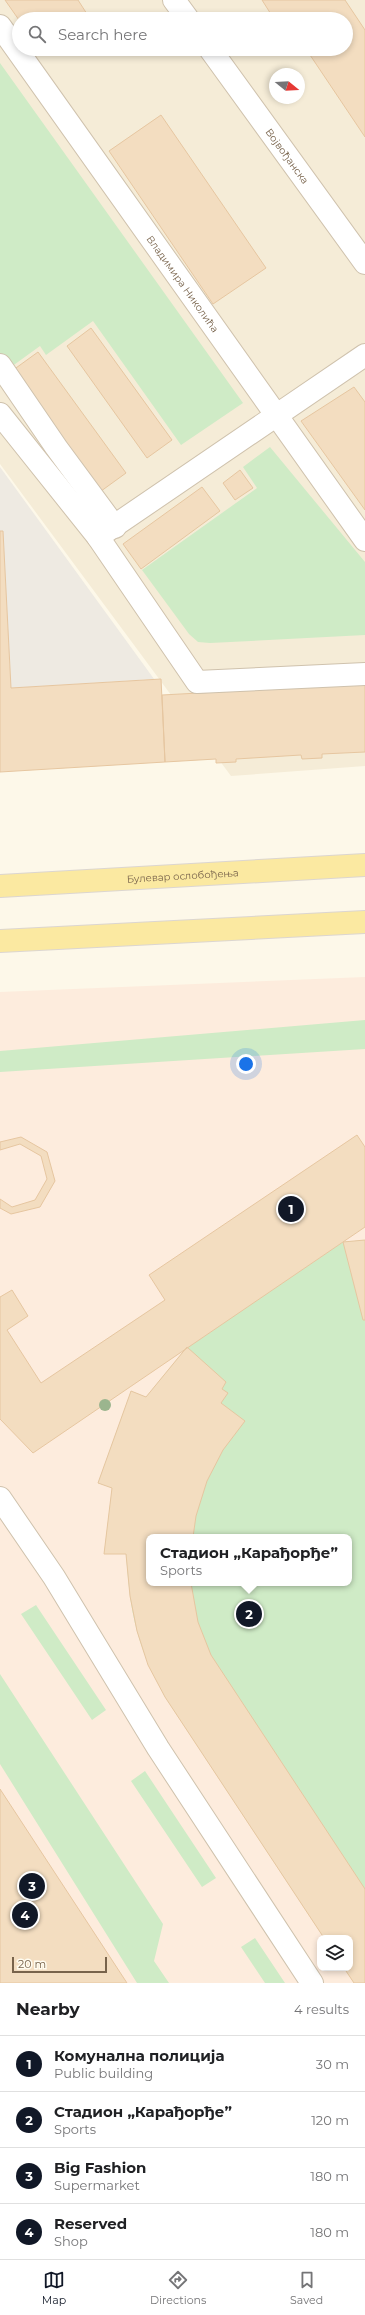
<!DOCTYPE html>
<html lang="en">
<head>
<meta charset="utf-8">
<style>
	:root { --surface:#fff; --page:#f6f6f6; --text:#202124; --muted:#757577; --line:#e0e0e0; --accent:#111827 }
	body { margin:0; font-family:Montserrat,sans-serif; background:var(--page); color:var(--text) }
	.controls { position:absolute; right:12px; bottom:12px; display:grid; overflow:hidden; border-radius:8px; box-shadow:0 2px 6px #0003 }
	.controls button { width:36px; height:36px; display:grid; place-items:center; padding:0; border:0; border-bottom:1px solid var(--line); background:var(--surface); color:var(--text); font:20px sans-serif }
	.compass { position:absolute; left:269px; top:68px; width:36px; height:36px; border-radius:50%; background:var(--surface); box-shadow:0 2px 6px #0003; rotate:108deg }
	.scale { position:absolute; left:12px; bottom:10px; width:95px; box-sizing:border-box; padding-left:4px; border:2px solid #78634b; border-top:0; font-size:11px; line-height:14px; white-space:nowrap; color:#78634b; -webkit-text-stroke:3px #fffcf0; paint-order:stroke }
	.you { position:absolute; left:246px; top:1064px; width:14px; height:14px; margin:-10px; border:3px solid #fff; border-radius:50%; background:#1a73e8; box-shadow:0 0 0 6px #1a73e833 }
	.badge { display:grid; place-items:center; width:26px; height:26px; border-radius:50%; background:var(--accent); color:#fff; font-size:13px; font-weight:700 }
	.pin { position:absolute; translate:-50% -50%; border:2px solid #fff; box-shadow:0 1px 4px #0006 }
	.popup { position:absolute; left:146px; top:1534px; width:206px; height:52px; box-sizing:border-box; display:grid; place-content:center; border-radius:8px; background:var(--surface); filter:drop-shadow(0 1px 3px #0005); font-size:13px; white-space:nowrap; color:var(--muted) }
	.popup b { font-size:15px; color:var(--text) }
	.popup::after { content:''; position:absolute; left:50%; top:100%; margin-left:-8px; border:8px solid transparent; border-top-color:var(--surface) }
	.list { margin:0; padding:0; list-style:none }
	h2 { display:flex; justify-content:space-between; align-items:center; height:52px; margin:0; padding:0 16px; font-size:17px }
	h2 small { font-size:13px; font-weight:400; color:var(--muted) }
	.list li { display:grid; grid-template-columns:26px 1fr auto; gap:12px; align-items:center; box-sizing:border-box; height:56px; padding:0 16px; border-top:1px solid var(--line) }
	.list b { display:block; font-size:15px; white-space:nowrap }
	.list p { margin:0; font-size:13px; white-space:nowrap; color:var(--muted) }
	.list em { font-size:13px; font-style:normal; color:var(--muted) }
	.icon { flex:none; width:22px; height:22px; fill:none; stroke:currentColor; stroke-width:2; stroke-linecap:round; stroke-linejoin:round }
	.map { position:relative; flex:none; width:365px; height:1983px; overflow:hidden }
	.search { position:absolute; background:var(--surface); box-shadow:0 2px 6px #0003; left:12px; right:12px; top:12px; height:44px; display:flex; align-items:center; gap:10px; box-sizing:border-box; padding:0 14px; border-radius:22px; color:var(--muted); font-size:15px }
	.sheet { height:276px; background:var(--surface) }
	nav { display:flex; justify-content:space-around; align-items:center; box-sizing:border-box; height:56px; border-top:1px solid var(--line); background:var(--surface); font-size:11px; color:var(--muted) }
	nav a { display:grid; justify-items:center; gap:2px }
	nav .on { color:var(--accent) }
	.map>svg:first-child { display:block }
	.residential { fill:#f5ecd7; fill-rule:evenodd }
	.commercial { fill:#fdecdd; fill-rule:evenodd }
	.industrial { fill:#eeeae2 }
	.green { fill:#cfebc6; fill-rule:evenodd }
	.building { fill:#f3ddc0; stroke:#e6c6a0 }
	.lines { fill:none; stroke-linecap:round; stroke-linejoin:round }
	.minor-casing { stroke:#cfc2ad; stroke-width:24 }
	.major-casing { stroke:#dcd6d0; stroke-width:24 }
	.minor { stroke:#fff; stroke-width:22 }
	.major { stroke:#fbe9a1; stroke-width:22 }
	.tree { fill:#9bb58e }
	.labels { text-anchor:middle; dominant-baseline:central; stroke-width:3; stroke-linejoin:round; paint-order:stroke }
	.street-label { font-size:10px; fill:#78634b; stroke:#fffcf0 }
</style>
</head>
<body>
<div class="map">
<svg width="365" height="1983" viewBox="0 0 365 1983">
	<rect width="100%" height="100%" fill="#fdf8e9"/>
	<path class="residential" d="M0,0H365V766L231,776L0,464ZM19,19H346V49H19ZM275,74H299V98H275Z"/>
	<path class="commercial" d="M365,977V1983H0V992ZM149,1537H349V1583H149ZM320,1938H350V1968H320Z"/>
	<path class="industrial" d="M0,467L154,679L11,688L3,532L0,531Z"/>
	<path class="green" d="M0,63L243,403L181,445L93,321L46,355L40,346L0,375Z
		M270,447L365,562V635L210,643L198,642L189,634L142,570L257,488L243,467Z
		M365,1020V1049L0,1072V1051Z
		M365,1240V1983H354L344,1968H350V1938H324L165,1697C154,1676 143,1655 137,1631C130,1606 128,1580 126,1554H104L112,1488L98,1483L131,1391L146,1397L187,1347L343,1242ZM149,1537H349V1583H149Z
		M36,1605L106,1710L92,1720L21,1614Z
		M0,1674L163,1924L154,1961L169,1983H137L0,1764Z
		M145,1771L216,1878L202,1887L131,1781Z
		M255,1938L285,1983H265L241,1947Z"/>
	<path class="building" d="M5,0H78L87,14L80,19L19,20Z
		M262,0H345L365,30V137L306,49H346V19H274Z
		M161,115L266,268L213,304L109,151Z
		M91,328L172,440L147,458L67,346Z
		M38,352L126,473L97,494L9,373Z
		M354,387L365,402V510L301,421Z
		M240,470L253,488L235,500L223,483Z
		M202,487L220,511L141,569L123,544Z
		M0,531H3L11,688L161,679L165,762L0,772Z
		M365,684V752L322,754V758L302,759L301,755L236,759V762L216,763V759L165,762L162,695Z
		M357,1135L365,1147V1227L33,1453L0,1419V1297L12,1290L28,1316L7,1330L41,1383L165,1300L149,1275Z
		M21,1137L47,1152L55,1181L40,1207L11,1214L0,1208V1199L12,1207L35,1200L47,1179L41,1156L20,1144L0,1150V1142Z
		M365,1240V1320H363L343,1242Z
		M187,1347L226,1382L222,1389L228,1393L221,1403L245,1421L223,1450L207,1481L196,1516L193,1537H149V1583H191L198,1622L211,1655L365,1889V1983H354L344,1968H350V1938H324L165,1697L148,1665L137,1631L130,1596L126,1554H104L112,1488L98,1483L131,1391L146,1397Z
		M0,1789L127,1983H0Z"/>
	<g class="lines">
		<defs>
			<g id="minor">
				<path d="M174,0L188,19"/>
				<path id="s1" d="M0,26L365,540"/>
				<path id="s2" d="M210,49L365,263"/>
				<path d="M0,365L56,447L115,527"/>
				<path d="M0,414L98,537L197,682L365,674"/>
				<path d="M98,537L365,355"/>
				<path d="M0,1498L54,1577L158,1748L312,1983"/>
			</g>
			<g id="major">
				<path id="s3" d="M0,886L365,865"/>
				<path d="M0,941L365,922"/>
			</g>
		</defs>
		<use href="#minor" class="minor-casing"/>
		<use href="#major" class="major-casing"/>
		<use href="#minor" class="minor"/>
		<use href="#major" class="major"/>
	</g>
	<circle class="tree" cx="105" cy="1405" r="6"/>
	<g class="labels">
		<g class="street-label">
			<text stroke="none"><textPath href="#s2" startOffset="132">Војвођанска</textPath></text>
			<text stroke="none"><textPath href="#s1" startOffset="316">Владимира Николића</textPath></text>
			<text stroke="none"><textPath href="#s3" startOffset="183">Булевар ослобођења</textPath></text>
		</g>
	</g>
</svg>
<div class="controls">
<button><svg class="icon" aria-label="layers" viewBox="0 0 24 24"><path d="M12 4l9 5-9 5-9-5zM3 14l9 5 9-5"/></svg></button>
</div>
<svg class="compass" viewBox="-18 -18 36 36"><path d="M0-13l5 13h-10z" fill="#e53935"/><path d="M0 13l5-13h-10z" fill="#757577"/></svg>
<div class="scale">20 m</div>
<div class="you"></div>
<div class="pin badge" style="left:291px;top:1209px">1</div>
<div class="pin badge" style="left:249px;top:1614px">2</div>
<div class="popup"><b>Стадион „Карађорђе”</b>Sports</div>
<div class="pin badge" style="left:32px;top:1886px">3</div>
<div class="pin badge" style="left:25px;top:1915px">4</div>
<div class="search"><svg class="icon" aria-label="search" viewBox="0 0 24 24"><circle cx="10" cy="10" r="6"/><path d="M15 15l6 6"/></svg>Search here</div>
</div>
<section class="sheet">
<h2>Nearby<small>4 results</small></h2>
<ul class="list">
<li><span class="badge">1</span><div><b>Комунална полиција</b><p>Public building</p></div><em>30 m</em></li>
<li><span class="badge">2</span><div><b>Стадион „Карађорђе”</b><p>Sports</p></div><em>120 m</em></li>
<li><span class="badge">3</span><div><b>Big Fashion</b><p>Supermarket</p></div><em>180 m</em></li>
<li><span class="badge">4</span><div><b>Reserved</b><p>Shop</p></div><em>180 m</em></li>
</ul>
</section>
<nav>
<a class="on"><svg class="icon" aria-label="map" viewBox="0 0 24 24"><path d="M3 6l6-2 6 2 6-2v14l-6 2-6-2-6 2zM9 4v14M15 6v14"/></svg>Map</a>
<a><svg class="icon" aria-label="directions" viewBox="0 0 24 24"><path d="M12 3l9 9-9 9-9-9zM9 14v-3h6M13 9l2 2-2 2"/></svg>Directions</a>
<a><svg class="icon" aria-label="saved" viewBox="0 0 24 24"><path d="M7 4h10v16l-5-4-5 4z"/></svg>Saved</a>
</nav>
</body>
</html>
